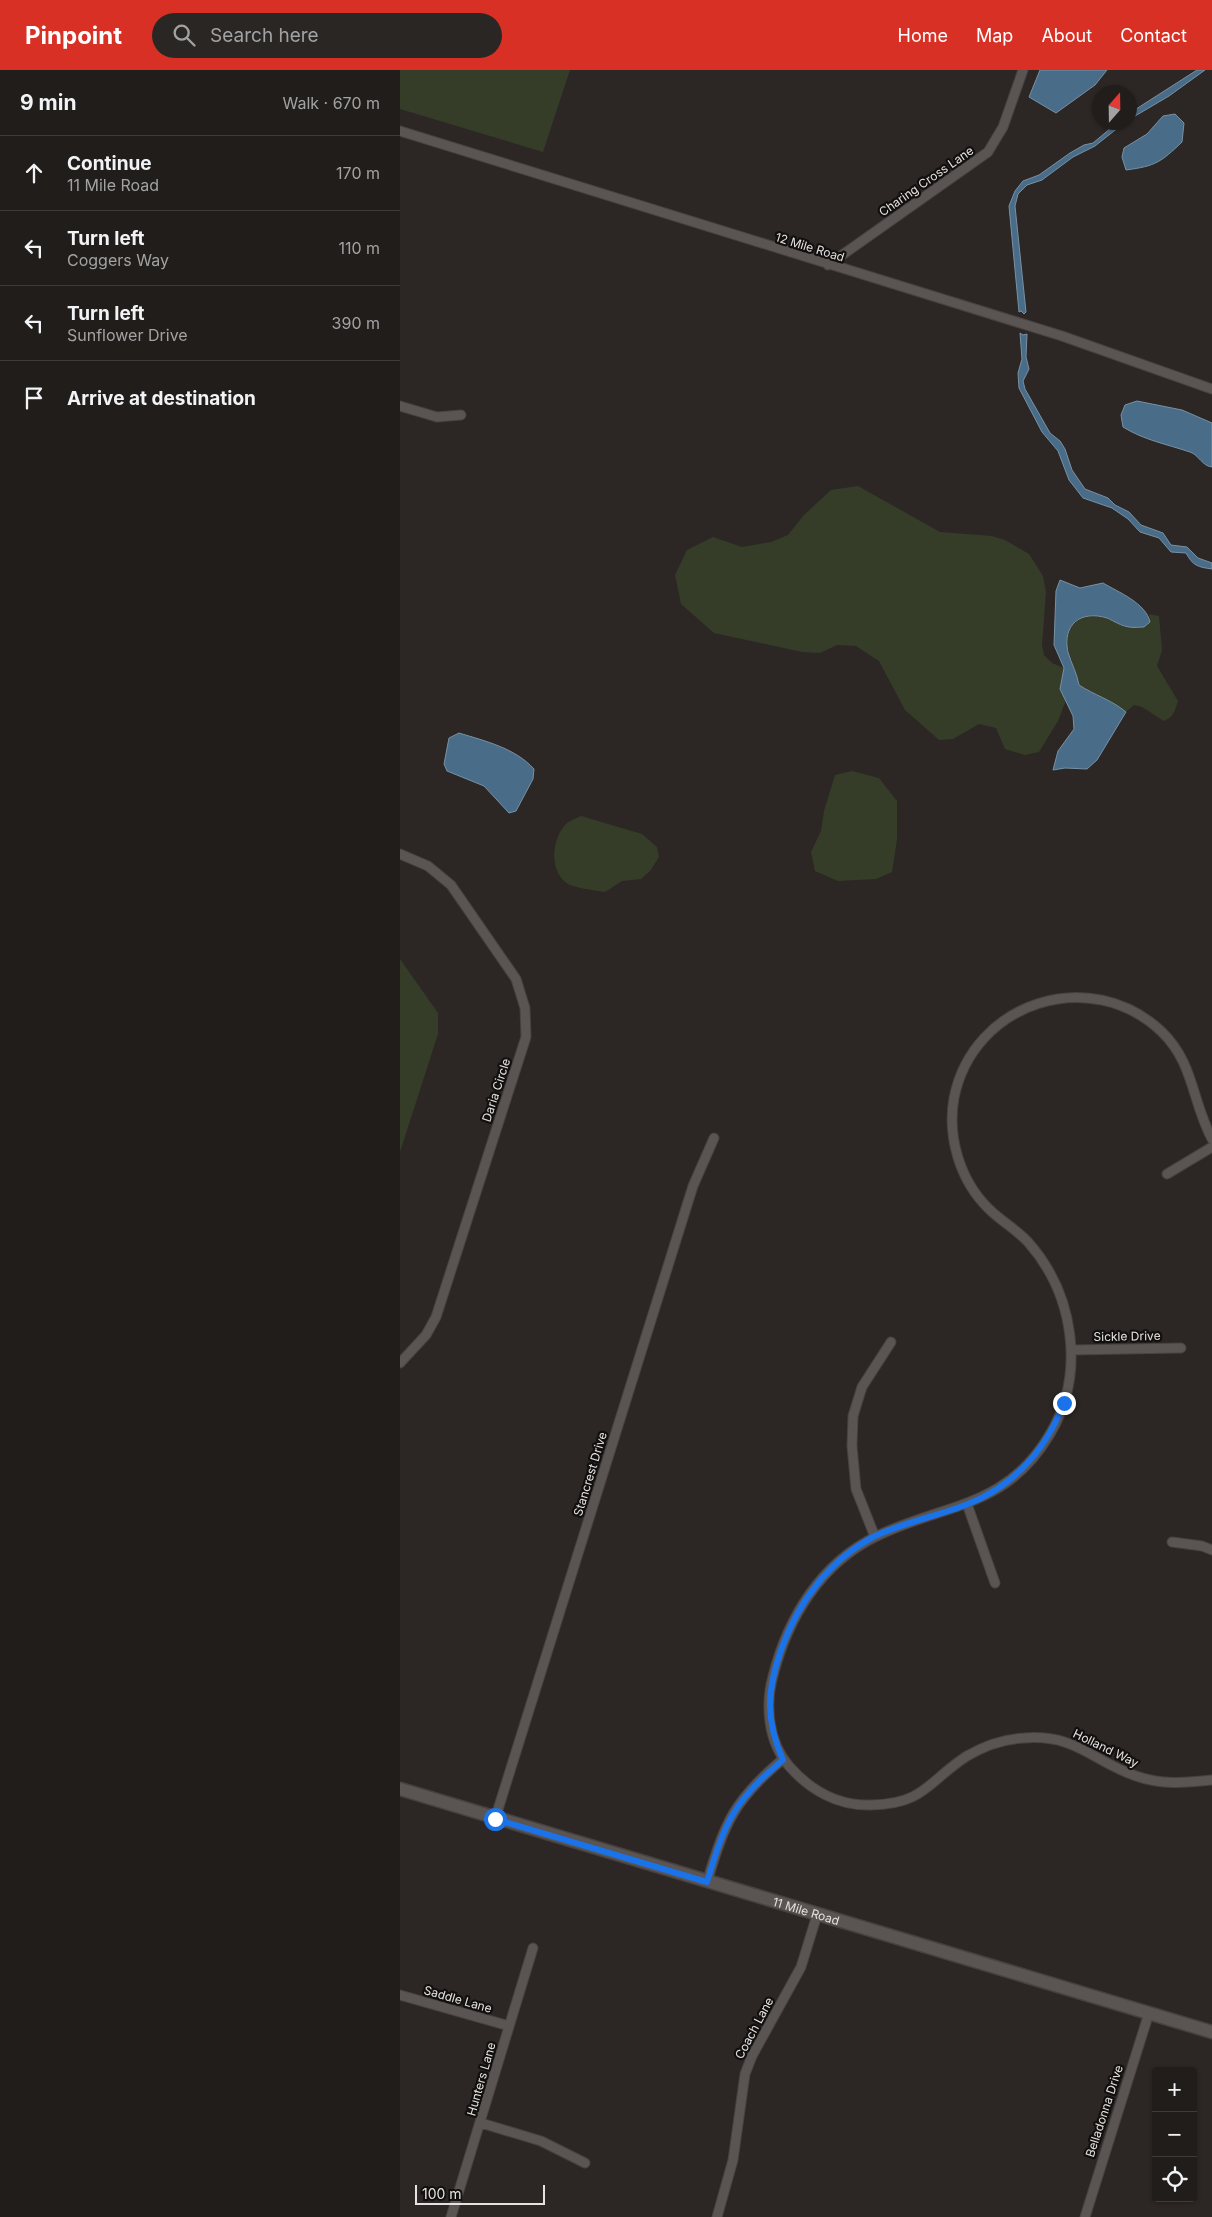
<!DOCTYPE html>
<html lang="en">
<head>
<meta charset="utf-8">
<style>
	:root { --surface:#211d1b; --page:#292624; --text:#f1f3f6; --muted:#a2a2a3; --line:#3e3b3a; --accent:#d93025 }
	body { margin:0; font-family:Inter,sans-serif; background:var(--page); color:var(--text) }
	.controls { position:absolute; right:15px; bottom:15px; display:grid; overflow:hidden; border-radius:5px; box-shadow:0 1px 4px #0004 }
	.controls button { width:45px; height:45px; display:grid; place-items:center; padding:0; border:0; border-bottom:1px solid var(--line); background:var(--surface); color:var(--text); font:25px sans-serif }
	.compass { position:absolute; left:692px; top:15px; width:45px; height:45px; border-radius:50%; background:var(--surface); box-shadow:0 1px 4px #0004; rotate:20deg }
	.scale { position:absolute; left:15px; bottom:12px; width:130px; box-sizing:border-box; padding-left:5px; border:2px solid #e6e2e1; border-top:0; font-size:14px; line-height:18px; white-space:nowrap; color:#e6e2e1; -webkit-text-stroke:4px #12100f; paint-order:stroke }
	.stop { position:absolute; width:15px; height:15px; margin:-11px; border:4px solid #1a73e8; border-radius:50%; background:#fff }
	.stop.end { background:#1a73e8; border-color:#fff; box-shadow:0 1px 5px #0008 }
	.list { margin:0; padding:0; list-style:none }
	h2 { display:flex; justify-content:space-between; align-items:center; height:65px; margin:0; padding:0 20px; font-size:21px }
	h2 small { font-size:16px; font-weight:400; color:var(--muted) }
	.list li { display:grid; grid-template-columns:32px 1fr auto; gap:15px; align-items:center; box-sizing:border-box; height:75px; padding:0 20px; border-top:1px solid var(--line) }
	.list b { display:block; font-size:19px; white-space:nowrap }
	.list p { margin:0; font-size:16px; white-space:nowrap; color:var(--muted) }
	.list em { font-size:16px; font-style:normal; color:var(--muted) }
	.icon { flex:none; width:28px; height:28px; fill:none; stroke:currentColor; stroke-width:2; stroke-linecap:round; stroke-linejoin:round }
	.map { position:relative; flex:none; width:812px; height:2147px; overflow:hidden }
	header { display:flex; align-items:center; gap:30px; box-sizing:border-box; height:70px; padding:0 25px; background:var(--accent); color:#fff }
	header strong { font-size:24px }
	nav { display:flex; gap:28px; margin-inline-start:auto; font-size:18px }
	.search { width:350px; height:45px; background:var(--page); display:flex; align-items:center; gap:12px; box-sizing:border-box; padding:0 18px; border-radius:28px; color:var(--muted); font-size:19px }
	main { display:flex }
	aside { flex:1; background:var(--surface) }
	.map>svg:first-child { display:block }
	.green { fill:#353d28 }
	.water { fill:#496d89; stroke:#7890a3 }
	.lines { fill:none; stroke-linecap:round; stroke-linejoin:round }
	.street-casing { stroke:#464241; stroke-width:11 }
	.secondary-casing { stroke:#464241; stroke-width:15 }
	.street { stroke:#5a5452; stroke-width:9 }
	.secondary { stroke:#5a5452; stroke-width:12 }
	.route { stroke:#1a73e8; stroke-width:6 }
	.labels { text-anchor:middle; dominant-baseline:central; stroke-width:4.5; stroke-linejoin:round; paint-order:stroke }
	.street-label { font-size:12px; fill:#e6e2e1; stroke:#12100f }
</style>
</head>
<body>
<header>
<strong>Pinpoint</strong>
<div class="search"><svg class="icon" aria-label="search" viewBox="0 0 24 24"><circle cx="10" cy="10" r="6"/><path d="M15 15l6 6"/></svg>Search here</div>
<nav><a>Home</a><a>Map</a><a>About</a><a>Contact</a></nav>
</header>
<main>
<aside>
<h2>9 min<small>Walk · 670 m</small></h2>
<ul class="list">
<li><svg class="icon" aria-label="ahead" viewBox="0 0 24 24"><path d="M12 20V5M6 11l6-6 6 6"/></svg><div><b>Continue</b><p>11 Mile Road</p></div><em>170 m</em></li>
<li><svg class="icon" aria-label="left" viewBox="0 0 24 24"><path d="M17 20v-9H6M10 6l-5 5 5 5"/></svg><div><b>Turn left</b><p>Coggers Way</p></div><em>110 m</em></li>
<li><svg class="icon" aria-label="left" viewBox="0 0 24 24"><path d="M17 20v-9H6M10 6l-5 5 5 5"/></svg><div><b>Turn left</b><p>Sunflower Drive</p></div><em>390 m</em></li>
<li><svg class="icon" aria-label="arrive" viewBox="0 0 24 24"><path d="M6 21V4h12l-3 4 3 4H6"/></svg><div><b>Arrive at destination</b></div></li>
</ul>
</aside>
<div class="map">
<svg width="812" height="2147" viewBox="0 0 812 2147">
	<rect width="100%" height="100%" fill="#2c2724"/>
	<path class="green" d="M0,0H170L143,82L0,39Z
		M458,416L540,462L592,466L605,470L629,484L643,506L646,522L642,575L644,585L652,593L664,598L660,619L666,630L658,651L639,682L625,685L605,679L596,658L579,654L553,669L539,670L505,640L479,591L456,576L437,575L420,583L402,582L314,563L281,534L275,505L287,480L313,467L342,477L371,472L388,465L404,445L431,420Z
		M749,544L759,546L762,580L757,596L778,631C775,640 774,647 764,651L742,637L734,635L726,642C712,630 695,625 679,615C677,603 671,593 669,582C662,554 680,541 706,548C713,550 720,556 727,557C734,557 744,553 750,552Z
		M452,701L479,708L497,731V769L492,802L476,809L438,811L415,801L411,782L421,761L424,741L435,705Z
		M181,746L242,764L257,777L259,787L250,801L241,809L222,811L205,822C194,820 181,819 170,815C148,804 151,768 167,753C171,750 177,748 181,746Z
		M0,889L38,943V964L0,1082Z"/>
	<path class="water" d="M640,0H707L695,15L656,43L629,27Z
		M797,0H805L769,26L730,49V43L733,41Z
		M775,44L784,53L782,72C761,92 756,96 726,100L722,87L724,78L747,64L763,46Z
		M717,53H724L695,76L673,87L642,110L627,115L618,124L615,136L626,242L624,244L621,241L619,242L609,136L615,121L623,111L639,105L670,83L684,75L693,73Z
		M620,263L623,265L627,264L626,287L629,299L623,311L625,319L650,363L660,371L665,379L672,400L685,419L708,428L715,435L729,442L741,455L763,463L771,475L787,477L798,488L812,493V499C798,497 793,496 786,483L771,482L759,468L740,462L728,449L712,438L683,428L669,410L658,381L642,362L619,318L618,303L622,289Z
		M737,331L782,340L812,353V397C802,396 799,385 790,382C766,374 744,370 723,357L721,345L725,335Z
		M660,510L680,518L703,513C718,522 746,533 750,552L744,557C739,557 734,558 729,557C721,556 714,551 707,548C681,540 662,554 668,582C671,593 677,603 679,615C694,625 712,630 726,642L697,690L687,699L665,698L653,700L658,681L674,659L673,646L660,619L664,598L654,575L656,521Z
		M59,663C85,671 115,678 134,699L133,709L116,741L109,743L84,716L47,701L44,694L49,668Z"/>
	<g class="lines">
		<defs>
			<path id="street" d="M0,61L662,266L812,319
				M428,195L588,82L603,57L623,0
				M0,336L37,347L61,345
				M0,784L28,796L51,815L116,909L125,938L126,967L36,1247L26,1265L0,1293
				M812,1069C792,1032 794,993 762,962C691,894 573,932 554,1028C547,1067 560,1111 589,1139C601,1151 616,1159 628,1172C674,1224 686,1303 650,1364C606,1439 545,1433 477,1466C421,1493 388,1547 373,1606C365,1635 368,1672 389,1696C410,1720 438,1736 471,1735C525,1734 528,1711 567,1686C584,1676 605,1669 624,1668C677,1664 692,1691 736,1706C761,1715 786,1713 812,1710
				M767,1104L812,1077
				M672,1280L781,1278
				M567,1434L595,1513
				M475,1467L456,1419L452,1376L453,1346L462,1317L491,1272
				M772,1472L802,1476L812,1480
				M95,1749L293,1116L314,1068
				M307,1812C325,1752 334,1730 383,1689
				M0,1925L109,1956
				M81,2053L141,2071L185,2093
				M51,2147L133,1878
				M317,2147L333,2090L345,2004L352,1986L401,1897L417,1845
				M685,2147L749,1943"/>
			<g id="secondary">
				<path id="s1" d="M0,1719L812,1962"/>
			</g>
		</defs>
		<use href="#street" class="street-casing"/>
		<use href="#secondary" class="secondary-casing"/>
		<use href="#street" class="street"/>
		<use href="#secondary" class="secondary"/>
	</g>
	<g class="lines">
		<path class="route" d="M95,1749L307,1812C325,1752 334,1730 383,1690C365,1649 367,1621 381,1580C398,1532 429,1490 475,1466C505,1452 538,1446 568,1434C615,1415 646,1379 664,1333"/>
	</g>
	<g class="labels">
		<g class="street-label">
			<text transform="translate(526 111) rotate(-35)">Charing Cross Lane</text>
			<text transform="translate(410 177) rotate(17)">12 Mile Road</text>
			<text transform="translate(96 1020) rotate(-72)">Daria Circle</text>
			<text transform="translate(727 1266) rotate(-1)">Sickle Drive</text>
			<text transform="translate(190 1404) rotate(-73)">Stancrest Drive</text>
			<text transform="translate(706 1678) rotate(26)">Holland Way</text>
			<text stroke="none"><textPath href="#s1" startOffset="424">11 Mile Road</textPath></text>
			<text transform="translate(58 1929) rotate(16)">Saddle Lane</text>
			<text transform="translate(354 1958) rotate(-62)">Coach Lane</text>
			<text transform="translate(81 2009) rotate(-74)">Hunters Lane</text>
			<text transform="translate(704 2041) rotate(-72)">Belladonna Drive</text>
		</g>
	</g>
</svg>
<div class="controls">
<button>+</button>
<button>−</button>
<button><svg class="icon" aria-label="locate" viewBox="0 0 24 24"><circle cx="12" cy="12" r="6"/><path d="M12 2v4M12 18v4M2 12h4M18 12h4"/></svg></button>
</div>
<svg class="compass" viewBox="-18 -18 36 36"><path d="M0-13l5 13h-10z" fill="#e53935"/><path d="M0 13l5-13h-10z" fill="#a2a2a3"/></svg>
<div class="scale">100 m</div>
<div class="stop" style="left:95px;top:1749px"></div>
<div class="stop end" style="left:664px;top:1333px"></div>
</div>
</main>
</body>
</html>
